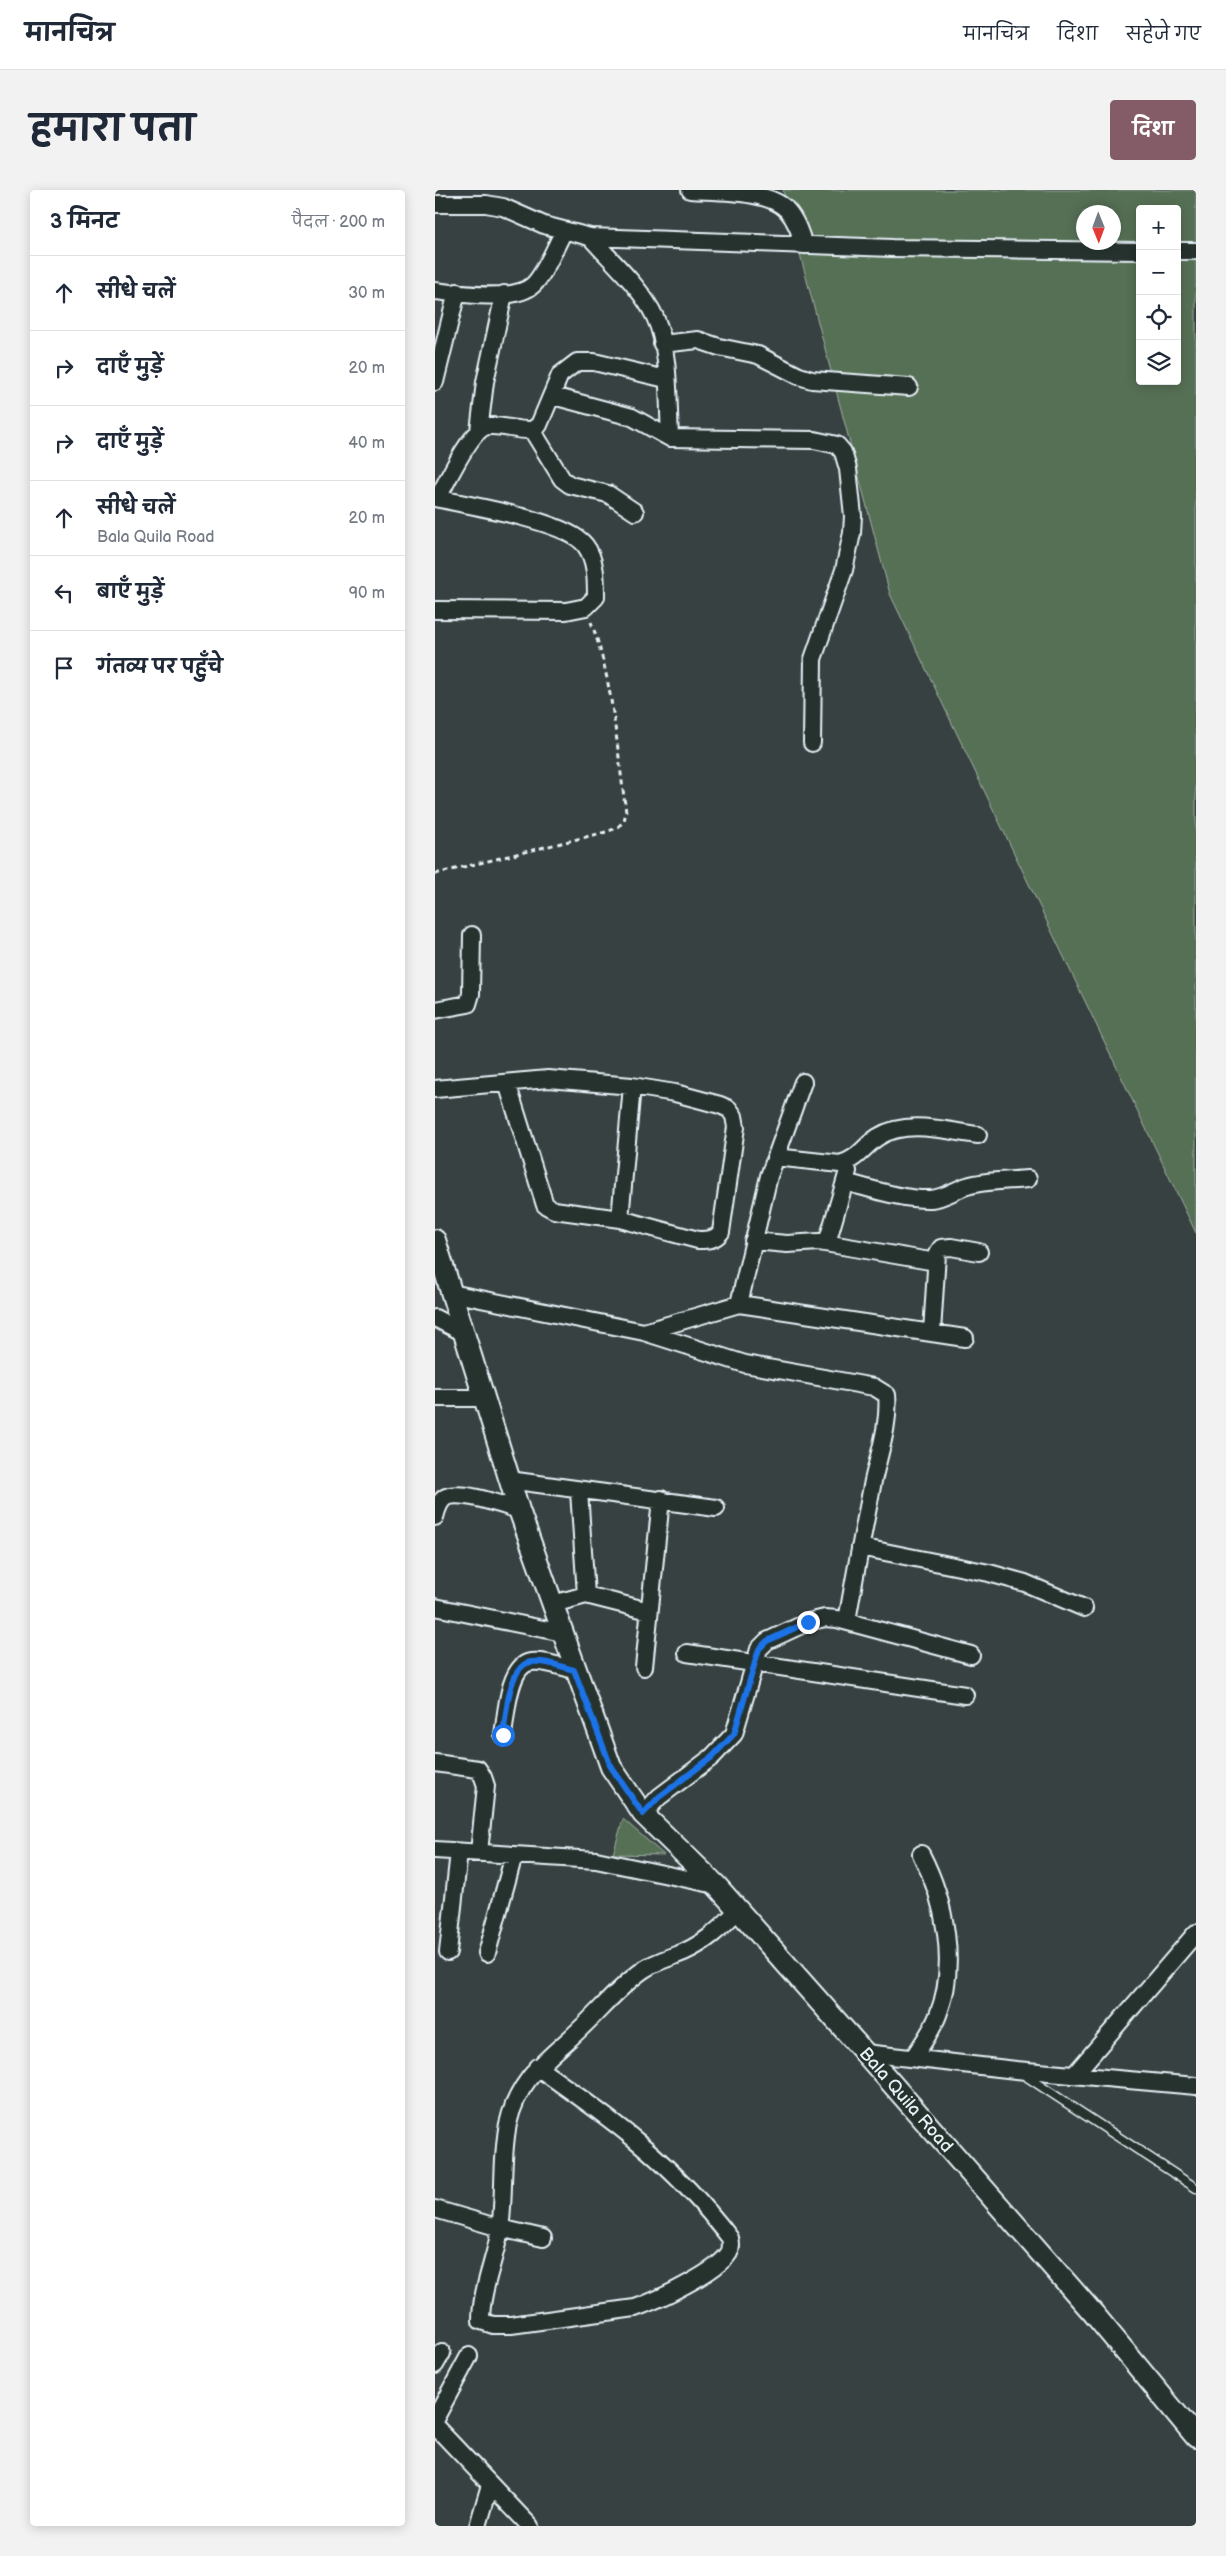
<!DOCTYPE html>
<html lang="hi">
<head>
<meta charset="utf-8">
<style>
	:root { --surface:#fff; --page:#f2f2f3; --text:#1f2937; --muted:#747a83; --line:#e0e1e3; --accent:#845c67 }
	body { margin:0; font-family:"Balsamiq Sans","Playpen Sans Deva",sans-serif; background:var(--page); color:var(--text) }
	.controls { position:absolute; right:15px; top:15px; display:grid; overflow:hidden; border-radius:5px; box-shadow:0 2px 12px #0003 }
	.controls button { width:45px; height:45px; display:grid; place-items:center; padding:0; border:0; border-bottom:1px solid var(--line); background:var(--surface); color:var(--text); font:25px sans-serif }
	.compass { position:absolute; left:641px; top:15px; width:45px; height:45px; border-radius:50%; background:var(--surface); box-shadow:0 2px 12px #0003; rotate:179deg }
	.stop { position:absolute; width:15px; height:15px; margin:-11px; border:4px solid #1a73e8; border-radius:50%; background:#fff }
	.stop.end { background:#1a73e8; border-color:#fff; box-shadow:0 1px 5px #0008 }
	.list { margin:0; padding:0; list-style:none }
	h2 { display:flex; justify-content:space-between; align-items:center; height:65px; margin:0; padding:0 20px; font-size:21px }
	h2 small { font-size:16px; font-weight:400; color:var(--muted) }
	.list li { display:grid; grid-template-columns:32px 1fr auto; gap:15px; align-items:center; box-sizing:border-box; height:75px; padding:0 20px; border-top:1px solid var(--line) }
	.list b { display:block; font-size:19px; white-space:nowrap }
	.list p { margin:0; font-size:16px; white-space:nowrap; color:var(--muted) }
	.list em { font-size:16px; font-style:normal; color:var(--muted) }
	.icon { flex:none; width:28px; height:28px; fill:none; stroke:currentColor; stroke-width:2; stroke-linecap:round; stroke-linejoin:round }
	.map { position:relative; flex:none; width:761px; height:2336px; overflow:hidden; border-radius:5px }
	header { display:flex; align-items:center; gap:30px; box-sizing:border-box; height:70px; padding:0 25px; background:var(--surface); border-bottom:1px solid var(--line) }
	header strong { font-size:24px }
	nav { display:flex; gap:28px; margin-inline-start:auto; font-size:18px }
	.intro { display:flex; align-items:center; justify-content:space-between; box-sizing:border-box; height:120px; padding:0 30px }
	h1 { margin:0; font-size:35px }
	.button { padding:12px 22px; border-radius:5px; background:var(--accent); color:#fff; font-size:18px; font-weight:700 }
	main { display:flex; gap:30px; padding:0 30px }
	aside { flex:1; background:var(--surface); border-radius:5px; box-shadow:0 2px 12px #0003 }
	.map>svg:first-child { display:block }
	.green { fill:#566f55; stroke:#9fb0a6; fill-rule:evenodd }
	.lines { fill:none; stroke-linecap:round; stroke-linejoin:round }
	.service-casing { stroke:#e8f1f8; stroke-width:11 }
	.minor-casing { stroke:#e8f1f8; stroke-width:20 }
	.tertiary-casing { stroke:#e8f1f8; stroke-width:24 }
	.path { stroke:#e8f1f8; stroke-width:3; stroke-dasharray:5 4; stroke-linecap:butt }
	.service { stroke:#26332d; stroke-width:8 }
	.minor { stroke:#26332d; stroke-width:16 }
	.tertiary { stroke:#26332d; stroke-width:20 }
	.route { stroke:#1a73e8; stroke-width:6 }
	.labels { text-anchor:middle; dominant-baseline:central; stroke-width:5; stroke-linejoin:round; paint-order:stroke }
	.street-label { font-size:18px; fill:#e8f1f8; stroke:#26332d }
</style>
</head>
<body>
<header>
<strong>मानचित्र</strong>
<nav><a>मानचित्र</a><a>दिशा</a><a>सहेजे गए</a></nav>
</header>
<div class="intro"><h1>हमारा पता</h1><a class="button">दिशा</a></div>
<main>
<aside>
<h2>3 मिनट<small>पैदल · 200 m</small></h2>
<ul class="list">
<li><svg class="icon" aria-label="ahead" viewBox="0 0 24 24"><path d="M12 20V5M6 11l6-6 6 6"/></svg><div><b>सीधे चलें</b></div><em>30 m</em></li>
<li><svg class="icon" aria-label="right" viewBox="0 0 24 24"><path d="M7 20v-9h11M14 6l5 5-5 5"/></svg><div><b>दाएँ मुड़ें</b></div><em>20 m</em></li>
<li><svg class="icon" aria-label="right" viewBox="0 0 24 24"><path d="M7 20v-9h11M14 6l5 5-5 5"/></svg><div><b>दाएँ मुड़ें</b></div><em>40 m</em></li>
<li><svg class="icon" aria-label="ahead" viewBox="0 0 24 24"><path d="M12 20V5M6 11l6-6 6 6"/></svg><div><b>सीधे चलें</b><p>Bala Quila Road</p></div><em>20 m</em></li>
<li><svg class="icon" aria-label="left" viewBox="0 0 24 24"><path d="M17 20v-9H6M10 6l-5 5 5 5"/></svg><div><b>बाएँ मुड़ें</b></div><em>90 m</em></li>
<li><svg class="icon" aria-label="arrive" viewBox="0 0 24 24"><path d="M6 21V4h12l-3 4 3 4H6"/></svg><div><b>गंतव्य पर पहुँचे</b></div></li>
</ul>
</aside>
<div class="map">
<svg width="761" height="2336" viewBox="0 0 761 2336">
	<rect width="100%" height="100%" fill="#384141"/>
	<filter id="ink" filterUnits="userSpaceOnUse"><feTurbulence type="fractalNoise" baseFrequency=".02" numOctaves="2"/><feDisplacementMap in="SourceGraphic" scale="10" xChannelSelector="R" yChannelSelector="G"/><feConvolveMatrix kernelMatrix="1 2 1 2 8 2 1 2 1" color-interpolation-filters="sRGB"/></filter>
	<g filter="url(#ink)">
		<path class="green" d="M348,0H761V1043L455,404ZM705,19H742V191H705ZM648,22H678V52H648Z
			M188,1629L229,1665L178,1664Z"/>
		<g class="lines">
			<defs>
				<path id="service" d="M589,1885L761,1998"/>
				<path id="minor" d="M255,0C282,2 334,0 352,20C361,30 365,43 369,55
					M0,14H51L68,17L109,35L155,47L457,58L705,61
					M155,47C177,72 206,97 220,127C235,159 233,212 235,248
					M742,61H761
					M0,101C24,104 80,112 98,95C110,84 121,55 129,41
					M227,154L263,150L284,157L323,165L364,186L377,190L474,197
					M0,192L22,102
					M118,206L197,227L235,248L379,250L402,255L408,262L413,279L418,326L417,343L409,380L378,469L377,553
					M97,240L127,289L135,295L173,304L200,322
					M44,241L50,192L69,104
					M0,308C32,315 132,331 150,355C161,369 161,390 161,407L151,417L131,421L0,420
					M3,308C11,293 37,237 54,236C68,235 83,241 97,240L104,235L125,185L142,172H159L231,189
					M0,820L33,814L36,804L37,745
					M0,899L113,889L197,896L240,903L285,915L294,919L299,926L301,937L286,1042C280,1050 273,1050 263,1050L185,1029L119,1020L110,1015L72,893
					M340,967L405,974C422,970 429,956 443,947C472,929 511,941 543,945
					M410,992C437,999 468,1010 496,1009C510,1008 519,1000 532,996C551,990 573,991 593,989
					M185,1029L197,896
					M318,1051L352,1054L384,1052L501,1072
					M392,1053L413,981
					M16,1103L209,1142L310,1174L439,1197L452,1205C455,1233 444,1264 438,1291C429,1338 420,1384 412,1431
					M304,1114L530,1148
					M0,1128L29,1143
					M209,1142L304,1114L334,986L368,892
					M497,1142L502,1064L506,1058L516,1057L544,1062
					M0,1208H48
					M74,1290L281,1318
					M144,1301L151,1405
					M0,1327C2,1319 4,1311 11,1307C27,1300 67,1315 84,1320
					M425,1357L554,1383L590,1393L649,1418
					M118,1414L151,1405L214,1421
					M0,1417L128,1443
					M252,1463L530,1505
					M209,1477L226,1309
					M68,1545C71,1527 73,1475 96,1472C110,1470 126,1477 139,1480
					M0,1573L43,1579L48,1587L51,1596L44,1662
					M208,1624L224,1607L277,1567L299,1544L324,1459L332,1451L373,1432L390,1428L402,1429L536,1465
					M0,1660L161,1670L281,1695
					M13,1762L24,1662
					M52,1763L79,1665
					M430,1863L581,1880L761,1896
					M478,1868C487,1854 497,1841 503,1825C523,1775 510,1710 486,1664
					M102,1877C178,1930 238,1973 295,2048C296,2053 297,2058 294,2063C282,2082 221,2111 200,2118L76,2135H58L46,2131C46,2099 60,2071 65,2039C70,2004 66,1968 73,1934C84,1885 115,1869 147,1837C167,1818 185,1796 208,1780C221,1771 235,1768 249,1762C271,1752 286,1738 302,1721
					M639,1885L761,1743
					M0,2019L65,2038L108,2048
					M0,2175L7,2163
					M0,2229L34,2166
					M0,2236L95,2336
					M43,2336L55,2295"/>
				<path id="tertiary" d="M0,1050L84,1320L176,1577L208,1624L281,1695L430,1863L659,2124L761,2247"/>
			</defs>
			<use href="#service" class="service-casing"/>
			<use href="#minor" class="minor-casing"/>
			<use href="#tertiary" class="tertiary-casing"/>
			<path class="path" d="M0,684L171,642L182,638L189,631L191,622C182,560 178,489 156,432"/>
			<use href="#service" class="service"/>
			<use href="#minor" class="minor"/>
			<use href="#tertiary" class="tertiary"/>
		</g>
	</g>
	<g class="lines" filter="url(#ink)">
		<path class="route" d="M68,1545C71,1527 73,1475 96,1472C110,1470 126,1477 139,1480L176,1577L208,1624L224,1607L277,1567L299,1544L324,1459L332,1451L373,1432"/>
	</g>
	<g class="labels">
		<g class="street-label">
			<text transform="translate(471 1910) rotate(49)">Bala Quila Road</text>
		</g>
	</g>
</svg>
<div class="controls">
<button>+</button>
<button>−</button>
<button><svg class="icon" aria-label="locate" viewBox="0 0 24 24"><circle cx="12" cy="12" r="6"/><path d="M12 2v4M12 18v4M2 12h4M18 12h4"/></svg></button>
<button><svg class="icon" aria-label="layers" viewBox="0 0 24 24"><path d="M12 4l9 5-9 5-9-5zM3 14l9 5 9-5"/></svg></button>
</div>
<svg class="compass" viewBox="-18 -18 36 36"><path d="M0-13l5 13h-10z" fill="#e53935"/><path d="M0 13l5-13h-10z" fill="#747a83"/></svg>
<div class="stop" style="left:68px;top:1545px"></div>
<div class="stop end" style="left:373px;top:1432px"></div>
</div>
</main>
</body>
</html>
